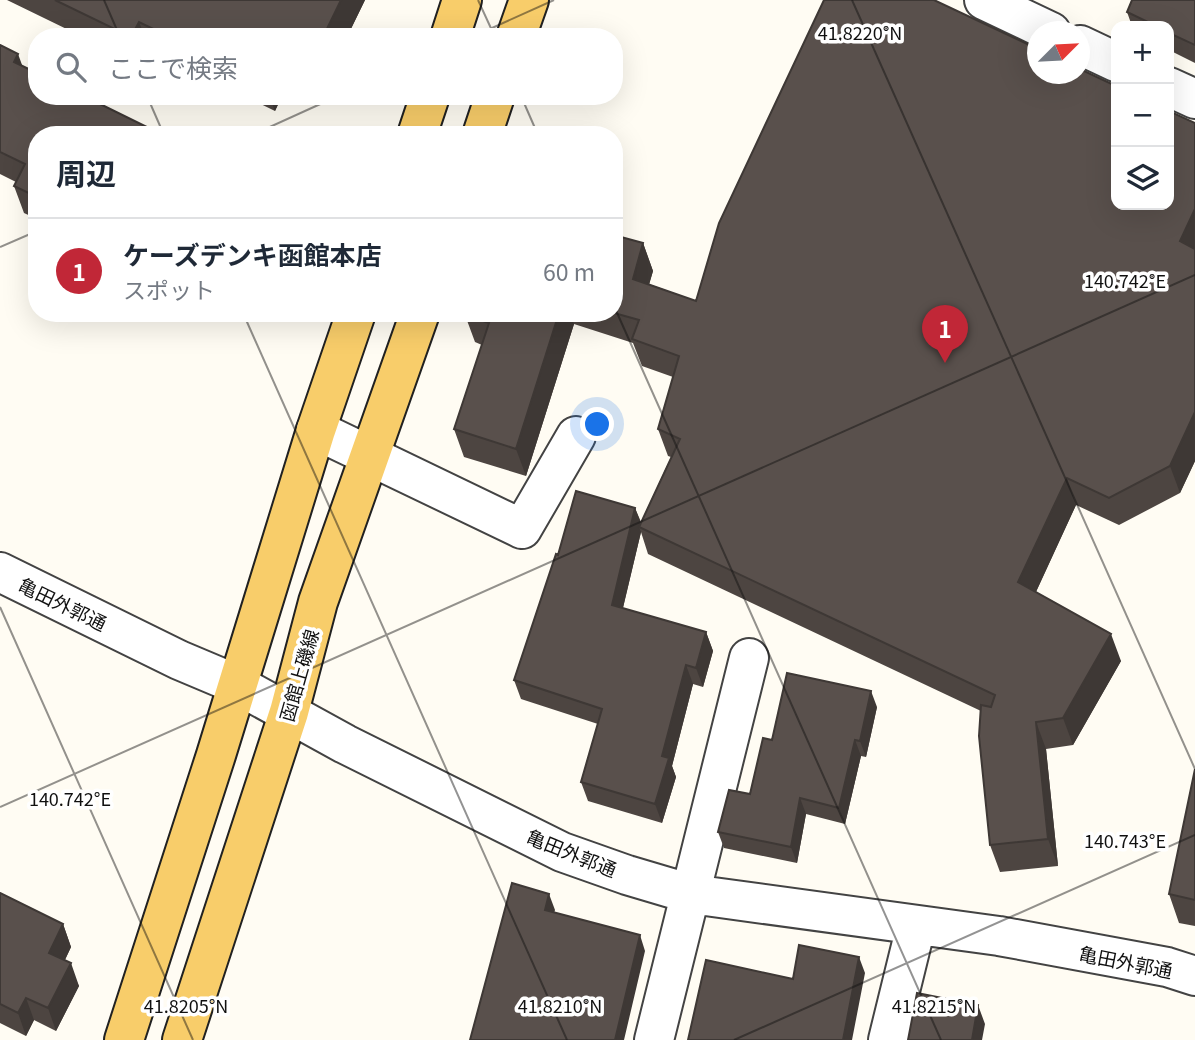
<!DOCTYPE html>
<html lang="ja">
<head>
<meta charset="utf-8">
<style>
	:root { --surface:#fff; --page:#f2f2f3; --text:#1f2937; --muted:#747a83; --line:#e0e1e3; --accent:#c12737 }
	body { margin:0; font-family:Georgia,"Noto Sans JP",serif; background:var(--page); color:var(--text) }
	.controls { position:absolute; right:21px; top:21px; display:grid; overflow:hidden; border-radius:14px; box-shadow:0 7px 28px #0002 }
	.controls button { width:63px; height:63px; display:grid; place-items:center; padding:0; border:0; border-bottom:2px solid var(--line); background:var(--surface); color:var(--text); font:35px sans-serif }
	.compass { position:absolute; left:1027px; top:21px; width:63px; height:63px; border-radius:50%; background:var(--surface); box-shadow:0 7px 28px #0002; rotate:66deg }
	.you { position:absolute; left:598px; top:425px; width:24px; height:24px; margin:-18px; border:5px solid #fff; border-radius:50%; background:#1a73e8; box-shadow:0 0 0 10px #1a73e833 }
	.badge { display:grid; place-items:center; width:46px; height:46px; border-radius:50%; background:var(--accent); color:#fff; font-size:23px; font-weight:700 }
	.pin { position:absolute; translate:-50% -58px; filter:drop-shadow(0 2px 4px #0008) }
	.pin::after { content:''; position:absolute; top:37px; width:24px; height:21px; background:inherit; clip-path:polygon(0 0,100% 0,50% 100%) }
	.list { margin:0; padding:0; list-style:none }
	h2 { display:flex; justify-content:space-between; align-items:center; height:91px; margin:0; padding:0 28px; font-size:30px }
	h2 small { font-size:23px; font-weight:400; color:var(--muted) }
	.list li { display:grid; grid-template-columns:46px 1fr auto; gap:21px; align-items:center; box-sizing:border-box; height:105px; padding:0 28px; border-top:2px solid var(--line) }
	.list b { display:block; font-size:26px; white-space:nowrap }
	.list p { margin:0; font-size:23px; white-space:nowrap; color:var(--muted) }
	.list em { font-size:23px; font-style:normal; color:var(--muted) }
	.icon { flex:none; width:38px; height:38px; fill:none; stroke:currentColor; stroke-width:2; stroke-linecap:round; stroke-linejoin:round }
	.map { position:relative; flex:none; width:1195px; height:1040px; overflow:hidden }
	.search { position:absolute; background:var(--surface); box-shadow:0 7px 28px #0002; left:28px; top:28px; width:595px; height:77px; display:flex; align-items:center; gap:18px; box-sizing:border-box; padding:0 24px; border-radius:28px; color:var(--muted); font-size:26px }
	.panel { position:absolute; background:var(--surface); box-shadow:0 7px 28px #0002; left:28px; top:126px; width:595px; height:196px; border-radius:28px }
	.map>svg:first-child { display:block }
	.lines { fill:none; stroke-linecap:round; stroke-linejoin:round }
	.minor-casing { stroke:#434343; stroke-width:42 }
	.major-casing { stroke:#212121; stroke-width:42 }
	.minor { stroke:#fff; stroke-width:38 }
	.major { stroke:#f8cd6a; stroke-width:38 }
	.wall { fill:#4d4541 }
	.shaded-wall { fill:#3e3835 }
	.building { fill:#59504c; stroke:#3e3835; stroke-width:2 }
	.ticks { fill:none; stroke:#101010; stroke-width:2; stroke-opacity:0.45 }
	.labels { text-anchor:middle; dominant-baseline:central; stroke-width:7; stroke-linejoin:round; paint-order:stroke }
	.street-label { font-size:19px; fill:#101010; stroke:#fff }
	.ticks-label { font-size:18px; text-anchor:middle; fill:#101010; stroke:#fff; stroke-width:7; stroke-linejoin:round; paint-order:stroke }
</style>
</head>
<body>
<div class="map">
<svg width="1195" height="1040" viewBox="0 0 1195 1040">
	<rect width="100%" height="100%" fill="#fffcf3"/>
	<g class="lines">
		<defs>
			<path id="minor" d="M984,0L1051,32
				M1080,45L1116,62
				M1169,87L1195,99
				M316,430L522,529L576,436
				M0,572L179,660L236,684L345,744L562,852L627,875L691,894L999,936L1167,967L1195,976
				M654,1040L749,658
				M888,1040L916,926"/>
			<path id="major" d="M450,37L462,0
				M516,37L529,0
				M417,135L430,96
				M482,135L495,96
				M124,1040L216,755L316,430L356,313
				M182,1040L289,712L318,602L420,313"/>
		</defs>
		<use href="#minor" class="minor-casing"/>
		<use href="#major" class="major-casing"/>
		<use href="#minor" class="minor"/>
		<use href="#major" class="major"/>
	</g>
	<path class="wall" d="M7,0H365L347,37H83Z
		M1195,0V63L1169,50V26H1132L1127,12Z
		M0,45L37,135V219L24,213L14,186L16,182L0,174Z
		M244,96H282L275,111Z
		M1195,123V461L1180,493L1119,525L1076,505L1036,592L1121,661L1073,745L1046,749L1058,866L1000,872L990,845L981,711L648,554L641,532L623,608L706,632L713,651L703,687L693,684L672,766L676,777L662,823L588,801L581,782L598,724L521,699L514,680L558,555L635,508L641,522L671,457L668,456L658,429L673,377L642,366L633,343L574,324L526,476L464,457L454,429L482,345L475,342L465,315L466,313H614V235L643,243L653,271L649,284L696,301Z
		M231,313H244L242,318Z
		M877,707L866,757L861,756L845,824L806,814L797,863L724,848L718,832L750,794L772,740Z
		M1195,769V926L1179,923L1169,894Z
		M0,893L63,924L71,947L65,960L79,986L56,1031L34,1020L26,1036L0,1023Z"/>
	<path class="shaded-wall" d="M341,0H365L347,37H323Z
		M139,22L145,37H132Z
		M18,54L28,81L14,62Z
		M269,96H282L275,111Z
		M1195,209V258L1180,241Z
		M643,243L653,271L643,306L633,279Z
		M559,313H570L574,324L526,476L516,449Z
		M1195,412V461L1180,493L1170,466Z
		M1067,478L1076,505L1028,609L1018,582Z
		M635,508L642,526L639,527L641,532L619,624L612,605Z
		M706,632L713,651L703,687L696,668Z
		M1111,634L1121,661L1073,745L1063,718Z
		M686,665L693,684L672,766L676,777L662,823L655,804L662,756Z
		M871,691L877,707L866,757L860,741Z
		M1036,722L1046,749L1058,866L1048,839Z
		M855,740L861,756L845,824L839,808Z
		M800,798L806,814L797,863L791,847Z
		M549,894L555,910L550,926L545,910Z
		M63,924L71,947L57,976L49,953Z
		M640,935L645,951L624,1040H615Z
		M859,957L865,973L852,1040H843Z
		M71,963L79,986L56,1031L48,1008Z
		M26,998L34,1020L26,1036L18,1013Z
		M978,1005L985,1024L982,1040H972Z"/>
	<path class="building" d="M55,0H341L323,37H170L139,22L131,37Z
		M824,0H934L1038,49V74H1080V69L1116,86V205H1169V111L1195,123V209L1180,241L1195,249V412L1170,466L1109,498L1067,478L1018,582L1111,634L1063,718L1036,722L1048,839L990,845L979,736L981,705L991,707L995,695L639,527L680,439L658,429L679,356L632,339L639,320L614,313V235L643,243L633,279L696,301L719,223Z
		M1132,0H1195V45L1169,33V26H1156L1127,12Z
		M0,45L18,54L14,62L37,73V96H84L163,135H37V197L14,186L25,164L0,152Z
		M466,313H559L516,449L454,429L489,323L465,315Z
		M576,491L635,508L612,605L706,632L696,668L686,665L662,756L669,758L655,804L581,782L602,709L514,680L556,554L558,555Z
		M787,673L871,691L860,741L855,740L839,808L800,798L791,847L718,832L729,790L750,794L763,738L772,740Z
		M1195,769V900L1169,894Z
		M512,883L549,894L545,910L640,935L615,1040H470Z
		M0,893L63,924L49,953L71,963L48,1008L26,998L18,1013L0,1004Z
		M799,945L859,957L843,1040H688L706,960L793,979Z
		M917,993L978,1005L972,1040H908Z"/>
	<path class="ticks" d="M104,0L120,37M478,0L495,37M852,0L1195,769M472,37L554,0M147,96L164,135M521,96L538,135M252,135L338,96M0,247L37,231M614,306L941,1040M243,313L567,1040M0,607L193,1040M0,807L1195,275M734,1040L1195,835"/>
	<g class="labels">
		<g class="street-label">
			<text transform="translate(63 603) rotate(26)">亀田外郭通</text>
			<text transform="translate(298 675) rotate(-74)">函館上磯線</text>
			<text transform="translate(572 852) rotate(22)">亀田外郭通</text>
			<text transform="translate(1126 961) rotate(11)">亀田外郭通</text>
		</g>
	</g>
	<g class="ticks-label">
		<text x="860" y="40">41.8220°N</text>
		<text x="1125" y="288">140.742°E</text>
		<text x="70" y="806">140.742°E</text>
		<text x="1125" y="848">140.743°E</text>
		<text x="186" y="1013">41.8205°N</text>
		<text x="560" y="1013">41.8210°N</text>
		<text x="934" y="1013">41.8215°N</text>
	</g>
</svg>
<div class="controls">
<button>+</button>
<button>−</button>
<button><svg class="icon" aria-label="layers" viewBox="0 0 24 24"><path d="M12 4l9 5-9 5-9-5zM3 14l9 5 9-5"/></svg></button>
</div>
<svg class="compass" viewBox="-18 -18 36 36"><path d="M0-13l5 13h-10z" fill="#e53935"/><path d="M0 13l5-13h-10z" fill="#747a83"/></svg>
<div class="you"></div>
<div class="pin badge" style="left:945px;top:363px">1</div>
<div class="search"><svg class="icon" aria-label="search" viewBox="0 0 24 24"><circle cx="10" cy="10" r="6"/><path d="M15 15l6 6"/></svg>ここで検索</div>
<section class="panel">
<h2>周辺<small></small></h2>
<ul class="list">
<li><span class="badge">1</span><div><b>ケーズデンキ函館本店</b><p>スポット</p></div><em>60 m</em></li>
</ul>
</section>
</div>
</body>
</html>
